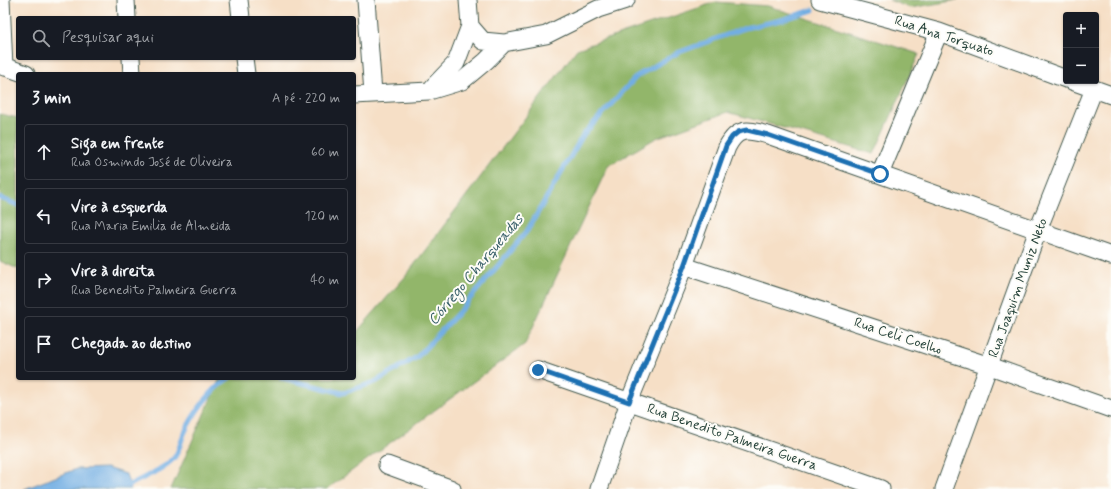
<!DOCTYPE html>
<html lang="pt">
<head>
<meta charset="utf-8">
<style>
	:root { --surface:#171b24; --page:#20242c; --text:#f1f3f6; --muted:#9ea1a6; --line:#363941 }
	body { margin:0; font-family:Mynerve,sans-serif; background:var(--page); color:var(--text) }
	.controls { position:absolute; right:12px; top:12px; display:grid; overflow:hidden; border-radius:4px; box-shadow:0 1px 3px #0004 }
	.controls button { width:36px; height:36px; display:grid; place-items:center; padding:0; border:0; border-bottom:1px solid var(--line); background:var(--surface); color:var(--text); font:20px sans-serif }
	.stop { position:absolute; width:12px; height:12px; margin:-9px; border:3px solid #1f6fb2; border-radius:50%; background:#fff }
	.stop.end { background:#1f6fb2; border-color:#fff; box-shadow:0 1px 4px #0008 }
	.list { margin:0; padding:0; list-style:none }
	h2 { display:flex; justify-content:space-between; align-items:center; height:52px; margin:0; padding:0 16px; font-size:17px }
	h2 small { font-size:13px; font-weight:400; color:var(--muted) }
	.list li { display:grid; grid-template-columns:26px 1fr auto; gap:12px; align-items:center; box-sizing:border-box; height:56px; margin:0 8px 8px; padding:0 8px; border:1px solid var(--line); border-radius:4px }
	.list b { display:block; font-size:15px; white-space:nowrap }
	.list p { margin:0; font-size:13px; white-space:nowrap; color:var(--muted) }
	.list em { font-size:13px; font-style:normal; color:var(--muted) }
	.icon { flex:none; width:22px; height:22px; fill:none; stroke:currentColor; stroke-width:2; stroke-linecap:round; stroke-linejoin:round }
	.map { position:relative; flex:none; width:1111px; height:489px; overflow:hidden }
	.search { position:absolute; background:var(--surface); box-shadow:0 1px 3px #0004; left:16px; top:16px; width:340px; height:44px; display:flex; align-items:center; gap:10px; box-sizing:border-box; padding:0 14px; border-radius:4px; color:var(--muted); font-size:15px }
	.panel { position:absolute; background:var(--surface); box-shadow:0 1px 3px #0004; left:16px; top:72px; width:340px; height:308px; border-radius:4px }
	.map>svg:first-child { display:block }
	.forest { fill:#92b66b; stroke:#587a50 }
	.water { fill:#72aee3; stroke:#48768c }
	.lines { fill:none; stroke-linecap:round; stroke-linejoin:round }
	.stream { stroke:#72aee3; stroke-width:5 }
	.street-casing { stroke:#3f554a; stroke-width:19 }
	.street { stroke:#fff; stroke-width:17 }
	.route { stroke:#1f6fb2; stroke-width:5 }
	.labels { text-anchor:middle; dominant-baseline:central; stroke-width:4; stroke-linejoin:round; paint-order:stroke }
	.street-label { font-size:14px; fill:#1f3d34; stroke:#fdfcf7 }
	.water-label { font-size:15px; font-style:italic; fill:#385f69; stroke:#fdfcf7 }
</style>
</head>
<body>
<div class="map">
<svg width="1111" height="489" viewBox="0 0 1111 489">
	<rect width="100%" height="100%" fill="#fdfcf7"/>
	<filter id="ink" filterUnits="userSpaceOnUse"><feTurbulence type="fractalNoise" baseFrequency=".025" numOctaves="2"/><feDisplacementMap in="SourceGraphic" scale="8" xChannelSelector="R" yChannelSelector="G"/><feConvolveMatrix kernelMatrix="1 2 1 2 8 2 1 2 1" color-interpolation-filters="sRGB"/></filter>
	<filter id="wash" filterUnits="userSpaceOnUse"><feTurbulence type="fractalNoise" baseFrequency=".012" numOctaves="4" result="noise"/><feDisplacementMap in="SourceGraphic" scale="16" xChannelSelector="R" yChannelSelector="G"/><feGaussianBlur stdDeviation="0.9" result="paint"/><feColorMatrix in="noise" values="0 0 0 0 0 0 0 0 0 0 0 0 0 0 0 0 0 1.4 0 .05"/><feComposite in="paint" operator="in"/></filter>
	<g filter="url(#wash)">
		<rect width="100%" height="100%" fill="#f6dfc6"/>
		<path class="forest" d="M889,0H958L910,8Z
			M716,2L768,6L919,54L874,154L728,112L656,138L608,166L525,344L327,489H171L220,378H354V335L405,277L577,49Z
			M0,114L18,118V269L0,261Z"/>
		<path class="water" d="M106,468L126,474L131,489H24L76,469Z"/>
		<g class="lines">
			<path class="stream" d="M0,198L18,205
				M282,378L343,393L375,382L417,357L458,313L527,231L583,135L637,76L677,53L745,28L781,20L813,10
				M129,485C143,478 164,469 174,458C179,452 181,440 185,432C193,414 212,388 229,378"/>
		</g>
	</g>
	<g filter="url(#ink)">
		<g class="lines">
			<defs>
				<path id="street" d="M1,0L4,67
					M126,0L127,18
					M239,0L241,18
					M366,0L373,93
					M468,0L470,26L483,41L504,43L546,35L598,9L626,0
					M820,0L939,32L1066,79
					M131,58L132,74
					M244,58L246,74
					M0,65L26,74
					M1072,81L1111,95
					M433,87L456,63L470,26
					M354,95L429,91L462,81L486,61L504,43
					M880,174L939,32
					M684,266L990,366L1111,409
					M538,370L881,489
					M387,465L452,489
					M599,489L629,402L684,266L727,147C738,126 748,130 768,135L1111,256
					M944,489L1038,230L1094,89"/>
			</defs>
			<use href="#street" class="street-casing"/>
			<use href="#street" class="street"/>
		</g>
	</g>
	<g class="lines" filter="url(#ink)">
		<path class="route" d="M538,370L629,402L684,266L726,146L732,137L738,132L747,130L768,135L880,174"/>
	</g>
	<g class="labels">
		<g class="street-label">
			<text transform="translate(944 36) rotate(18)">Rua Ana Torquato</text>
			<text transform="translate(1018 288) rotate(-70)">Rua Joaquim Muniz Neto</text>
			<text transform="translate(898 336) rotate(18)">Rua Celi Coelho</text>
			<text transform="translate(732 437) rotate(19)">Rua Benedito Palmeira Guerra</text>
		</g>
		<g class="water-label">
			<text transform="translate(476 270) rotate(-50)">Córrego Charqueadas</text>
		</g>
	</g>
</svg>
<div class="controls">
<button>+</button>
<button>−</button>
</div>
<div class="stop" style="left:880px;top:174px"></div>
<div class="stop end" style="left:538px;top:370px"></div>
<div class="search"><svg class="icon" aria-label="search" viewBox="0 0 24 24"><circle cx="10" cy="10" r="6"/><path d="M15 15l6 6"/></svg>Pesquisar aqui</div>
<section class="panel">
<h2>3 min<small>A pé · 220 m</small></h2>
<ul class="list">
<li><svg class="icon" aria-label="ahead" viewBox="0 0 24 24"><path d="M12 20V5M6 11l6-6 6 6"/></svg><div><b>Siga em frente</b><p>Rua Osmindo José de Oliveira</p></div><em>60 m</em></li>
<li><svg class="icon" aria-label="left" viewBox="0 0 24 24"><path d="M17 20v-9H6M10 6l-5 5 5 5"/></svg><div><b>Vire à esquerda</b><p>Rua Maria Emilia de Almeida</p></div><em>120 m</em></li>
<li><svg class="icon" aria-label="right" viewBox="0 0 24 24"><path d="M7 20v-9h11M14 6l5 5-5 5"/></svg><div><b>Vire à direita</b><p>Rua Benedito Palmeira Guerra</p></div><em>40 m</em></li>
<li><svg class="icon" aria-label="arrive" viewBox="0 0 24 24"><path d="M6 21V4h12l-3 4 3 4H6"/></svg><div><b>Chegada ao destino</b></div></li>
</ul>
</section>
</div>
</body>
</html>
